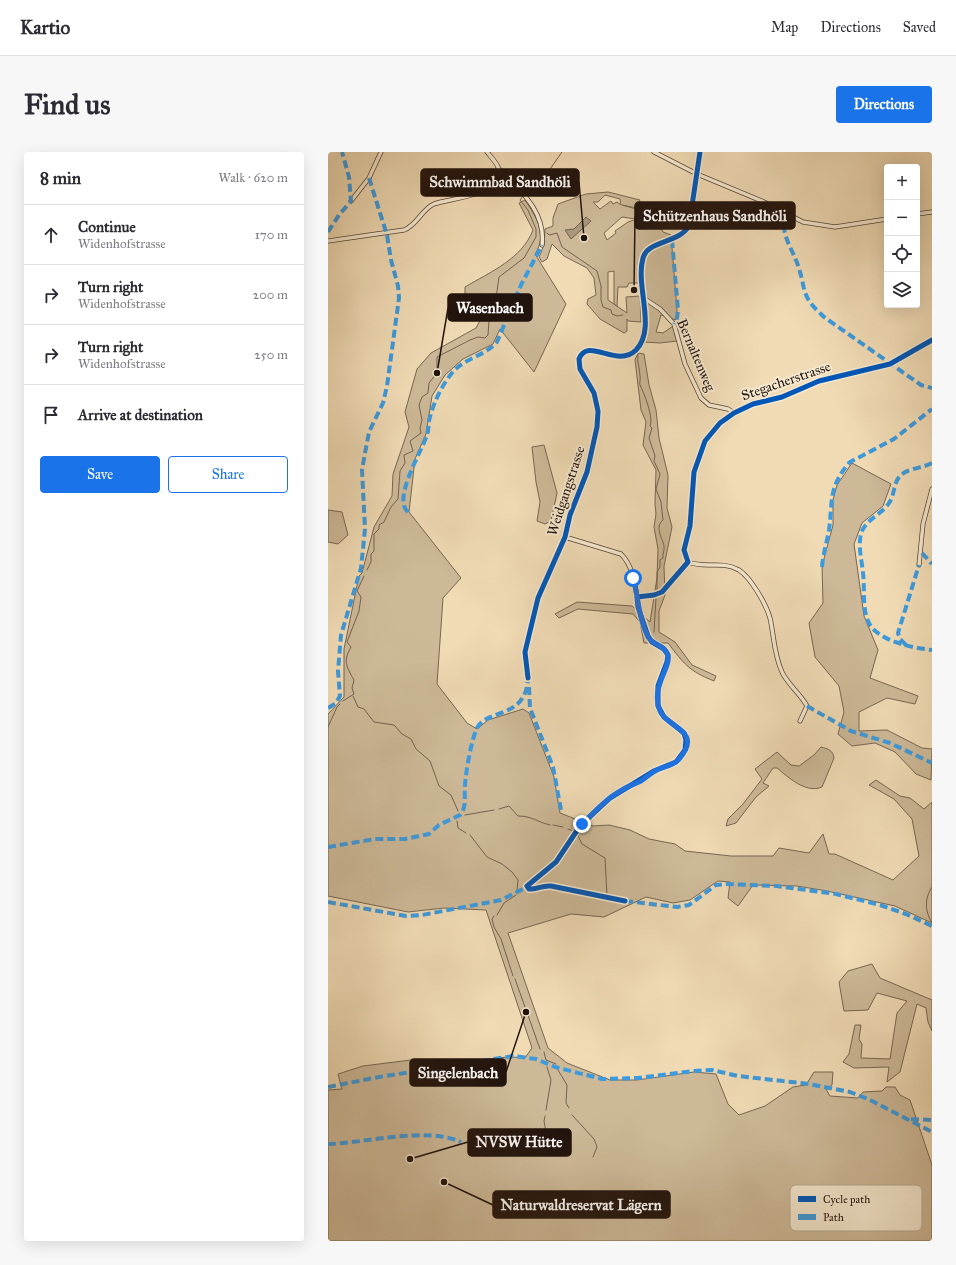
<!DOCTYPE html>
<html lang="en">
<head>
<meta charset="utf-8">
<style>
	:root { --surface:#fff; --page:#f7f7f7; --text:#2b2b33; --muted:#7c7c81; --line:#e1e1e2; --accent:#1a73e8 }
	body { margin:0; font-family:"IM FELL Great Primer",serif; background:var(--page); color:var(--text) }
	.controls { position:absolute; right:12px; top:12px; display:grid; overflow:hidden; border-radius:4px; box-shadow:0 4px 16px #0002 }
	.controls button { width:36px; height:36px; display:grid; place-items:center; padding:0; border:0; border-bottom:1px solid var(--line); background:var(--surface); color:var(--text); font:20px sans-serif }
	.stop { position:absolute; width:12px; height:12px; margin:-9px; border:3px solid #1a73e8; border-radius:50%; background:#fff }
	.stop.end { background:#1a73e8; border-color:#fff; box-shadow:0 1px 4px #0008 }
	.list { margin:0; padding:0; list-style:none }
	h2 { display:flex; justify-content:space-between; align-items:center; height:52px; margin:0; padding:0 16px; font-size:17px }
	h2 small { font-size:13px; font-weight:400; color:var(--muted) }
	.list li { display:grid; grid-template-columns:26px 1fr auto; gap:12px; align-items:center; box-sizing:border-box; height:60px; padding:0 16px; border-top:1px solid var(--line) }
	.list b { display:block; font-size:15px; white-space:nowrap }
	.list p { margin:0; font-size:13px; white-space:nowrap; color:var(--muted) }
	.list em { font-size:13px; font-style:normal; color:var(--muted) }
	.actions { display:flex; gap:8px; padding:12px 16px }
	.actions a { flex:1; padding:9px 0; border:1px solid var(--accent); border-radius:4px; text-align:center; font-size:14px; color:var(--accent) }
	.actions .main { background:var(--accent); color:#fff }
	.icon { flex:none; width:22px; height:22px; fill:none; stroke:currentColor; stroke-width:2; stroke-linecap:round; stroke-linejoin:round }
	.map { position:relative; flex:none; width:604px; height:1089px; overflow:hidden; border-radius:4px }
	header { display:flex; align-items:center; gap:24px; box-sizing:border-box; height:56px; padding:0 20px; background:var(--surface); border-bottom:1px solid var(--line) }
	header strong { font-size:19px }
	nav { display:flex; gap:22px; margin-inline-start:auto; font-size:14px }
	.intro { display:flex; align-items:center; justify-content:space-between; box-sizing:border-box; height:96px; padding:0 24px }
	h1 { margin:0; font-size:28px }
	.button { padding:10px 18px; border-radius:4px; background:var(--accent); color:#fff; font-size:14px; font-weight:700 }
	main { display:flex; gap:24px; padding:0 24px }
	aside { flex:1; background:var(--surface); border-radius:4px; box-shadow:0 4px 16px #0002 }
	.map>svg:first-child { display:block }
	.green { fill:#cdb998; stroke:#776652; fill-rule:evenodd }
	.water { fill:#aa977c; stroke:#736250 }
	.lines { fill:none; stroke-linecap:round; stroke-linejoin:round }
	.stream { stroke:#736250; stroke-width:1 }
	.minor-casing { stroke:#554537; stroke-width:5 }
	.minor { stroke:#f5e8cf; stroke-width:3.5 }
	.quiet { stroke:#3c9ade; stroke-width:4; stroke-dasharray:8 4; stroke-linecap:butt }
	.cycleway-casing { stroke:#f5e8cf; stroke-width:8 }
	.cycleway { stroke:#0057b8; stroke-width:5 }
	.route { stroke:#1a73e8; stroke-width:5 }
	.labels { text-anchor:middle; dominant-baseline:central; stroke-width:4; stroke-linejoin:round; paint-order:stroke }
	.street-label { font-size:14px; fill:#21130d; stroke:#f5e8cf }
	.key { fill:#f5e8cf; stroke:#b5a895; stroke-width:1 }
	.key-label { font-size:11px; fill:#21130d }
	.leader { fill:none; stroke:#21130d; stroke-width:1.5 }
	.callout-dot { fill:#21130d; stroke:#f5e8cf; stroke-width:1.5 }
	.callout { fill:#21130d; stroke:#21130d; stroke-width:1.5 }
	.callout-label { font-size:15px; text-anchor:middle; font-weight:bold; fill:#fff }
</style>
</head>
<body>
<header>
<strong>Kartio</strong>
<nav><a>Map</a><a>Directions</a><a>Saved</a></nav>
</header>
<div class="intro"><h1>Find us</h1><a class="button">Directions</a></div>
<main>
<aside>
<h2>8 min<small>Walk · 620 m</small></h2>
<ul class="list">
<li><svg class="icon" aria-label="ahead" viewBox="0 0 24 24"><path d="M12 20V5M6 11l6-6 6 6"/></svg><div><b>Continue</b><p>Widenhofstrasse</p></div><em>170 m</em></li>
<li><svg class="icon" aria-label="right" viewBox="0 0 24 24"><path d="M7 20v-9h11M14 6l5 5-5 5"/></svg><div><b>Turn right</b><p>Widenhofstrasse</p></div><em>200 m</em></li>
<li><svg class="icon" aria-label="right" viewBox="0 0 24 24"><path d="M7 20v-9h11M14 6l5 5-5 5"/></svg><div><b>Turn right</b><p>Widenhofstrasse</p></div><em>250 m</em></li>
<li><svg class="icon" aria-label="arrive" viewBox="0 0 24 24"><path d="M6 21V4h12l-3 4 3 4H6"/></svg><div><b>Arrive at destination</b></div></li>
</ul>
<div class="actions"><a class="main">Save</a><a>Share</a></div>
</aside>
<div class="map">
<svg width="604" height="1089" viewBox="0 0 604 1089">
	<rect width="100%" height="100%" fill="#f0dbb5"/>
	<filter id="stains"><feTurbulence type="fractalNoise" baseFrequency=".005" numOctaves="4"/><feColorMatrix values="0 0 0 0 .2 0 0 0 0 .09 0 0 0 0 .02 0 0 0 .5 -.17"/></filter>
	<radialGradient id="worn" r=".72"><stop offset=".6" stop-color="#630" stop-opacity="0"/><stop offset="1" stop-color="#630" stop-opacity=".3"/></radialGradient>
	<path class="green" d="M280,40L312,48L309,56L294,53L308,57L307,67L294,65L276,81L279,88L288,81L287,79L300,70L309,67L328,68L335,80L343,83L349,158L348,168L333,163L328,180L335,181L345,174L348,180L349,189L332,191L316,190C322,168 316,153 315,131H301L299,135H290L289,154L286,152V119L280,120V148L299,161L298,145L312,144L313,170L300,169L299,167V179L296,181L272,167L259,152L260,147L268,143L266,126L259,116L236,104L224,92L219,107L214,110L211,105L216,93L217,77L225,74V66L230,52L258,42ZM277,43L292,47L293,53L289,50L285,52L283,49L272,57L265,50H270Z
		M197,48C208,65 220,82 207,102L238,152L206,220L172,177L165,192L135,207L117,223L104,244L98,282L87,307L81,360L133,426L115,446L109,532L139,571L149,577L160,568L195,557L201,561L226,625L232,661L265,674L281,673L302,678L321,687L347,692L357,699L403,704H445L451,696L481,701L495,682L501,702H507L565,728L591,704L584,667L566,647L541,633L548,628L572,644L582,646L596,657L604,650V771L567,754L499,739L469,734L425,733L410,754L400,746L402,730L390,729L362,748L345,751L318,745L276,765L243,762L180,781L220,896L239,911L282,928H309L366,920L388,922L400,952L411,963L437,954L465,935L478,933L486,920H505L504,933L498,937L502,944L530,946L535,940L554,939L558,935H567L572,943L582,948L604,1013V1089H0V938L14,937L10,922L35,914L83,908L85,921C121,918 163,901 197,906L204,896L158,758L116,756L80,760L0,744V562L16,545V497L31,424L34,421L46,375L64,344L65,322L81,275L77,260L89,217L103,201L148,176L156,161L150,155L137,151V135C162,120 194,107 205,78L191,51Z
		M310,201L316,202L321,233L328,258L331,286L340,323L339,356L344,375L336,414L337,443L331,459V480L347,490L364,513L388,524L386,529C361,519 356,512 340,491H316L312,470L305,462L250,457L231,466L227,462L249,450L304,454L322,470L329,426L330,397L326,375L328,362L327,352L328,318L315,293L318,270L313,258L307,208Z
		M216,293L229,341L223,369L217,372L209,369L212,350L208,330L204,295Z
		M524,311L563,332L555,354L534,371L526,392L536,464L550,498L542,526L590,544L587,552L559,546L531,560V579L559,578L594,596L604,597L603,628L588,622L567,600L547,591L524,594L510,582L516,560L511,534L487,505L481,471L495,451L494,414L505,373V348L509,333Z
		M0,358L14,360L20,383L10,392L0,390Z
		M493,595C500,597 505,598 506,606L494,635C478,642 460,625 449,616H445L435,631L441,634L428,645L408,671L398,674L400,667L415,652L434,627L427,617L449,600L463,613L471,614L486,603Z
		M544,812L552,826L604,848V879L600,870L598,856L589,852L572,920L559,930L561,915L526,916L515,910L521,902L527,873H533L531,887L534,892L533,906L562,907L569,861L579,849L549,841L540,858L516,859L511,830L520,819Z"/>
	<path class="water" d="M258,65L263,69L243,87L237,78L246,77Z"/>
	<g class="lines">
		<path class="stream" d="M198,41L215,27L234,0
			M219,81L221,83L229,81L234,95L269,119L273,134V148L275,155L283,158L284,162L289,164L295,163
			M311,196C308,211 311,210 312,224C313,227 311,230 312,233C316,241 326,266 322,274L324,276L321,286L327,304L326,309L332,322L328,337L333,350L335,368C326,375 335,387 336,394C337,399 334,401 335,406L332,408V415L329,420V440
			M39,418L43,410V402L46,399V382L51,377V373L56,370L63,355L70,347L72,319L77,311L76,303L85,299L82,289L93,281L92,276L94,268L91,253L94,245L100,241L101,231L109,221V205L142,188L150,185L157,186L160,183L161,169L165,164L164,152L168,146L171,125L196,106L208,85V77L200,58L192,48L195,44
			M326,480L328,446
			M25,544L30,555L36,557L46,570L66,573L74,582L83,587L88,597L102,609L111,634L123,643L130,659
			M15,549L26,542L24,536L26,528C18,514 15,509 23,495L19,490L31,459L33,445L29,439L36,424
			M0,575L9,555L12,552
			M171,657L181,654L190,664C204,664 209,670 222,673
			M137,663L166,658
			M129,669L130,676L138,681
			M225,673L235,675
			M240,677L245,679
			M249,682L254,692L277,706L279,744
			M142,683L159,705L174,712L184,720L190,728L189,739
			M604,735C596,747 597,759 604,771
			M169,763L176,751L188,743
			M166,764L164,767L166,775L173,787L185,824
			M187,827L212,897
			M216,900L218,908L228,912
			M230,918L239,933L238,951L241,956
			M218,958L223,928L219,915
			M244,963L266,987L269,995L265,1005
			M217,964L216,969L221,996"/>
		<defs>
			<path id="minor" d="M326,0L369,22L436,50L475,70L507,75L559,67
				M170,17L173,18C194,40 218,61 214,93
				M23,49L41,26L53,0
				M589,62L604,60
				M0,89L76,78C89,73 94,57 106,52C121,46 179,44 170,15C168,10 163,5 159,0
				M314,145L332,157L346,172L357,212L373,246L381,253L400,257L406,261
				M237,385L293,402C304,413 307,430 309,445
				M360,410L356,398L362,374L366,320L377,289L392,271L406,261L425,252L454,245L491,229L562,212L604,188
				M360,410C378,417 392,408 411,418C423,426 438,452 442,466C446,484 446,503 454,520C460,533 472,541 479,554L472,569
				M591,413L595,372L604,337
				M200,526L197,500L210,446L237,385L242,363L259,320L269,275L270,259L266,241L252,217L251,207C260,184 289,217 308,198C329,176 307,135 315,106C320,88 350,92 361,74L372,0
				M297,749L223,734C214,733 208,738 201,737L199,734L228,710L252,674L282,646L326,619L348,610L357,598L358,588L356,581L336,565L330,554V534L339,510L340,503L336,497L324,490L320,484L310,455L309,445L326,443L334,440L360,410"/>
		</defs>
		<use href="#minor" class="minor-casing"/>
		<use href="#minor" class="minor"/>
		<path class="quiet" d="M457,61C451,84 467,99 472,120C475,129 475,138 480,147C484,154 491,160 496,165L593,233L604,236
			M0,80L11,63L23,49L21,25L14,0
			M344,88L350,158L349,166L346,172
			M604,311C595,316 581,316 573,323C565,330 567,343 561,351C554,362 540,366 534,379C529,391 534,409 535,421C537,437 534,455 540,469C548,489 585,496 604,498
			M80,360C64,347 94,299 99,283C101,277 100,271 102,265C106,250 114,233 124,221C136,206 157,204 169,190L193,133L214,93
			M594,401L604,412
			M494,415C495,402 499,390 501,378C505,348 500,335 522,310L566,287L604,257
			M578,493L572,487L570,481L591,413
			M201,535L202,556L225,615L233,658
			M479,554L523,579L562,591L604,611
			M0,556L8,551L12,544L10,519L13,483L33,416L35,397L37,377L34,318L37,301L41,280L55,251L59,234L71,146L70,134L63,108L59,83L41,26
			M0,695L47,687H77L101,682L111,673L132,663C139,656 136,643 137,633C138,619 143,589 149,576C159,556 198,568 200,526
			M297,749L349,755L361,753L388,733L398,732L449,734L508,742L552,753L578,762L604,774
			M0,750L78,764L94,763L173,748L199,735
			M0,935L51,925L185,904L208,907L227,915L274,927L310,926L366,919L384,918L410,924L481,932L522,940L540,947L604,980
			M583,967L604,968
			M0,992C40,991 97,974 133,990"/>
		<defs>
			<path id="cycleway" d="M200,526L197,500L210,446L237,385L242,363L259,320L269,275L270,259L266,241L252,217L251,207C260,184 289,217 308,198C329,176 307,135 315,106C320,88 350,92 361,74L372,0
				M297,749L223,734C214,733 208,738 201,737L199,734L228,710L252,674L282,646L326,619L348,610L357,598L358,588L356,581L336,565L330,554V534L339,510L340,503L336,497L324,490L320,484L310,455L309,445L326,443L334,440L360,410L356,398L362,374L366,320L377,289L392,271L406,261L425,252L454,245L491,229L562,212L604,188"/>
		</defs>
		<use href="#cycleway" class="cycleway-casing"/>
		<use href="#cycleway" class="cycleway"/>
	</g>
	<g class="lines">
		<path class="route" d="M254,672C266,660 279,646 294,638C300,634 307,632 313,629C319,625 324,620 331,617C338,614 347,613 352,606C375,578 339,576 332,559C322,535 343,517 340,503C337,493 325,493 320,485C310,466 311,446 305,426"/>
	</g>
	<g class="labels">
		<g class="street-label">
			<text transform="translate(368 203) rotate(67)">Bernaltenweg</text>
			<text transform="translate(458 229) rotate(-19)">Stegacherstrasse</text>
			<text transform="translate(238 339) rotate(-72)">Weidgangstrasse</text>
		</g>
	</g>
	<rect x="462" y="1033" width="132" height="46" rx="6" class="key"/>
	<rect x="470" y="1044" width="18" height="6" fill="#0057b8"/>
	<rect x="470" y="1062" width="18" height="6" fill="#3c9ade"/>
	<g class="key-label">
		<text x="495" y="1051">Cycle path</text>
		<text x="495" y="1069">Path</text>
	</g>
	<path class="leader" d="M256 86L251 30M306 138L307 64M109 221L120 156M198 860L178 920M82 1007L140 990M116 1030L165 1053"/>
	<g class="callout-dot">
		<circle cx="256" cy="86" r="4"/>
		<circle cx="306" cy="138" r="4"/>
		<circle cx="109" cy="221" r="4"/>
		<circle cx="198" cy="860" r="4"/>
		<circle cx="82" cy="1007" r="4"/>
		<circle cx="116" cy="1030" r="4"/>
	</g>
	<g class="callout">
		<rect x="93" y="17" width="158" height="27" rx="4"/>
		<rect x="307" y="50" width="160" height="27" rx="4"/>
		<rect x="120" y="142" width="84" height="27" rx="4"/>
		<rect x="82" y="907" width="96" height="27" rx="4"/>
		<rect x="140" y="977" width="103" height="27" rx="4"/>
		<rect x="165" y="1039" width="177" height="27" rx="4"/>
	</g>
	<g class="callout-label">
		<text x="172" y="35">Schwimmbad Sandhöli</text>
		<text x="387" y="69">Schützenhaus Sandhöli</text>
		<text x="162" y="161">Wasenbach</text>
		<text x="130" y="926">Singelenbach</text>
		<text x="191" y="995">NVSW Hütte</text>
		<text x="253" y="1058">Naturwaldreservat Lägern</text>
	</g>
	<rect width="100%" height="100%" filter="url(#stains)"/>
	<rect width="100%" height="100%" fill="url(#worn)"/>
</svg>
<div class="controls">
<button>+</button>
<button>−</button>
<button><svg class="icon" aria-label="locate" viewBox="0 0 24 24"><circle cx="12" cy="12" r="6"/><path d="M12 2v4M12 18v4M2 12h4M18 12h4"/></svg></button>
<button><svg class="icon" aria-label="layers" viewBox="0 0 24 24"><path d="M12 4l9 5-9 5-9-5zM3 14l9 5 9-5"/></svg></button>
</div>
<div class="stop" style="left:305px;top:426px"></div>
<div class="stop end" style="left:254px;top:672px"></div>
</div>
</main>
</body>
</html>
